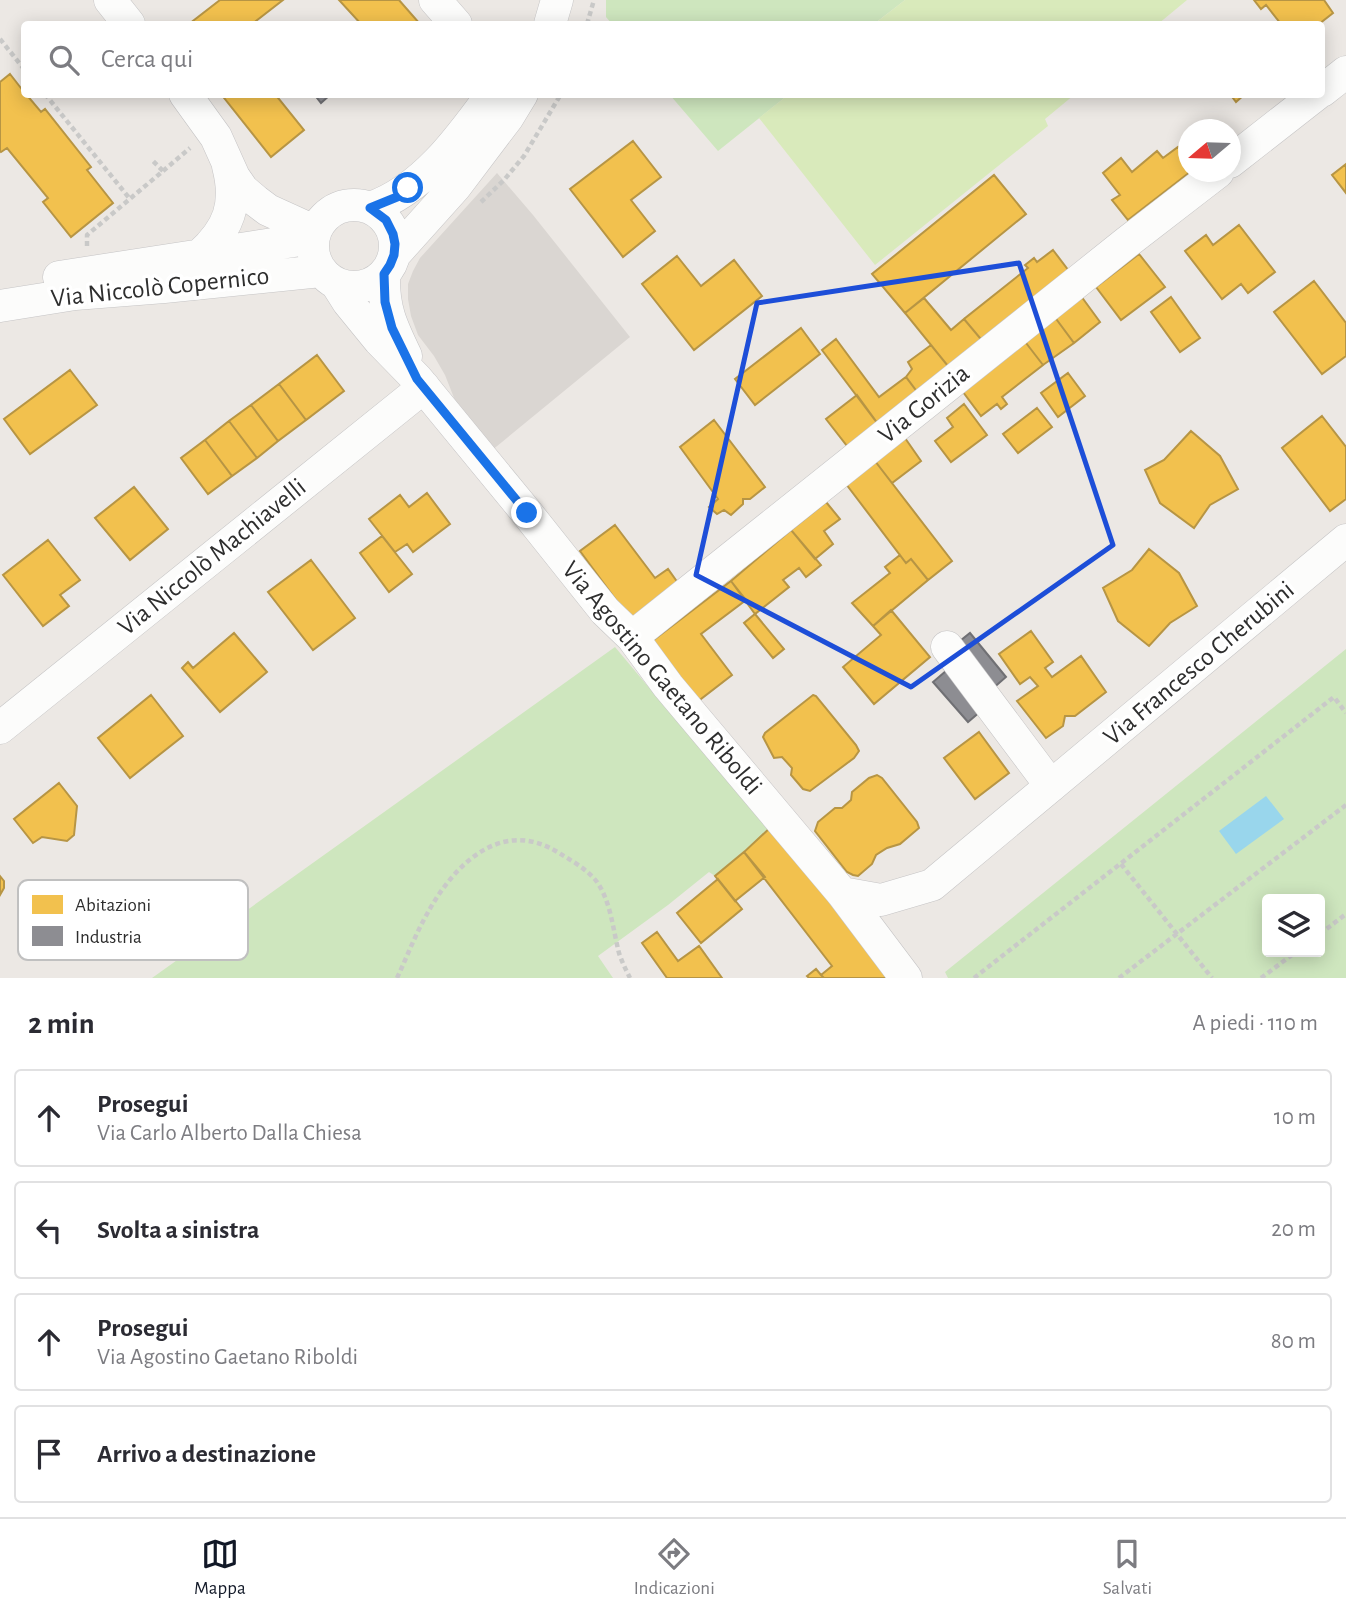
<!DOCTYPE html>
<html lang="it">
<head>
<meta charset="utf-8">
<style>
	:root { --surface:#fff; --page:#f2f2f3; --text:#2b2b33; --muted:#7c7c81; --line:#e1e1e2; --accent:#111827 }
	body { margin:0; font-family:"Alegreya Sans",sans-serif; background:var(--page); color:var(--text) }
	.controls { position:absolute; right:21px; bottom:21px; display:grid; overflow:hidden; border-radius:7px; box-shadow:0 4px 18px #0003 }
	.controls button { width:63px; height:63px; display:grid; place-items:center; padding:0; border:0; border-bottom:2px solid var(--line); background:var(--surface); color:var(--text); font:35px sans-serif }
	.compass { position:absolute; left:1178px; top:119px; width:63px; height:63px; border-radius:50%; background:var(--surface); box-shadow:0 4px 18px #0003; rotate:251deg }
	.stop { position:absolute; width:21px; height:21px; margin:-16px; border:5px solid #1a73e8; border-radius:50%; background:#fff }
	.stop.end { background:#1a73e8; border-color:#fff; box-shadow:0 2px 7px #0008 }
	.list { margin:0; padding:0; list-style:none }
	h2 { display:flex; justify-content:space-between; align-items:center; height:91px; margin:0; padding:0 28px; font-size:30px }
	h2 small { font-size:23px; font-weight:400; color:var(--muted) }
	.list li { display:grid; grid-template-columns:46px 1fr auto; gap:21px; align-items:center; box-sizing:border-box; height:98px; margin:0 14px 14px; padding:0 14px; border:2px solid var(--line); border-radius:7px }
	.list b { display:block; font-size:26px; white-space:nowrap }
	.list p { margin:0; font-size:23px; white-space:nowrap; color:var(--muted) }
	.list em { font-size:23px; font-style:normal; color:var(--muted) }
	.icon { flex:none; width:38px; height:38px; fill:none; stroke:currentColor; stroke-width:2; stroke-linecap:round; stroke-linejoin:round }
	.map { position:relative; flex:none; width:1346px; height:978px; overflow:hidden }
	.search { position:absolute; background:var(--surface); box-shadow:0 4px 18px #0003; left:21px; right:21px; top:21px; height:77px; display:flex; align-items:center; gap:18px; box-sizing:border-box; padding:0 24px; border-radius:7px; color:var(--muted); font-size:26px }
	.sheet { height:539px; background:var(--surface) }
	nav { display:flex; justify-content:space-around; align-items:center; box-sizing:border-box; height:98px; border-top:2px solid var(--line); background:var(--surface); font-size:19px; color:var(--muted) }
	nav a { display:grid; justify-items:center; gap:4px }
	nav .on { color:var(--accent) }
	.map>svg:first-child { display:block }
	.green { fill:#cee6be; fill-rule:evenodd }
	.pitch { fill:#d9eabb }
	.plaza { fill:#dad6d2 }
	.water { fill:#99d6ec }
	.homes { fill:#f2c14e; stroke:#b79544; stroke-width:2 }
	.industry { fill:#8d8d92; stroke:#707074; stroke-width:2 }
	.lines { fill:none; stroke-linecap:round; stroke-linejoin:round }
	.minor-casing { stroke:#c5c4c5; stroke-width:33 }
	.path { stroke:#c9c9c8; stroke-width:4.5; stroke-dasharray:5 3.5; stroke-linecap:butt }
	.minor { stroke:#fcfcfb; stroke-width:32 }
	.route { stroke:#1a73e8; stroke-width:9 }
	.marked { fill:none; stroke:#1d4ed8; stroke-width:5; stroke-linejoin:round }
	.labels { text-anchor:middle; dominant-baseline:central; stroke-width:7; stroke-linejoin:round; paint-order:stroke }
	.street-label { font-size:26px; fill:#2e2e2e; stroke:#fff }
	.key { fill:#fff; stroke:#c0c0c0; stroke-width:2 }
	.key-label { font-size:19px; fill:#2e2e2e }
</style>
</head>
<body>
<div class="map">
<svg width="1346" height="978" viewBox="0 0 1346 978">
	<rect width="100%" height="100%" fill="#ece8e4"/>
	<path class="green" d="M606,0H905L874,24H612L606,17Z
		M670,95H788L718,151Z
		M615,647L768,830L715,876L709,872L668,905L598,956L613,978H152Z
		M1346,649V978H948L945,972ZM1267,899H1320V952H1267Z"/>
	<path class="pitch" d="M905,0H1187L1158,24H874Z
		M788,95V94L1074,95L1045,119L1048,126L875,265L759,118Z"/>
	<path class="plaza" d="M497,173L533,215L630,337L491,451L458,408L445,375L434,356L418,335L411,316L408,299V284L413,271L420,258Z"/>
	<path class="water" d="M1266,796L1284,819L1236,854L1219,831Z"/>
	<path class="homes" d="M220,0H283L252,24H189Z
		M339,0H399L420,24H361Z
		M1254,0H1324L1333,13L1319,24H1281L1266,5L1261,9Z
		M10,74L24,92V94H26L41,112L45,109L91,167L87,170L113,203L71,237L43,202L48,198L7,148L1,152L0,151V82Z
		M221,94H275L304,130L271,157Z
		M1230,94H1245L1236,102Z
		M633,141L661,177L631,200L655,231L623,257L570,189Z
		M1178,147L1188,160V172H1190L1128,220L1112,200L1120,195L1103,173L1121,158L1132,172L1157,151L1163,158Z
		M1346,164V193L1332,175Z
		M994,175L1026,214L905,313L872,274Z
		M1239,225L1275,272L1248,293L1241,284L1222,299L1185,251L1206,235L1213,245Z
		M1053,250L1072,275L985,344L964,319L1028,268L1025,265L1034,258L1037,262Z
		M1139,254L1165,287L1121,320L1096,287Z
		M677,256L701,286L734,260L762,296L694,350L642,284Z
		M1314,281L1346,323V356L1322,374L1274,312Z
		M1081,296L1100,322L1074,343L1054,316Z
		M1171,297L1200,338L1180,352L1151,312Z
		M924,298L951,330L964,319L985,344L952,371L905,313Z
		M1054,316L1074,343L1043,365L1023,339Z
		M801,328L820,354L755,405L735,379Z
		M836,339L879,397L906,377L921,397L881,428L822,350Z
		M1023,339L1043,365L1002,397L1007,404L1001,409L997,404L981,416L960,388Z
		M931,345L952,371L921,397L906,377L912,369L908,362Z
		M317,355L344,391L306,420L279,384Z
		M70,370L97,405L30,454L4,419Z
		M1068,373L1085,396L1058,417L1041,393Z
		M279,384L306,420L278,441L251,405Z
		M857,395L881,428L851,451L826,419Z
		M964,404L987,435L951,462L935,441L953,427L947,418Z
		M251,405L278,441L257,458L229,421Z
		M1037,408L1052,427L1018,453L1003,434Z
		M1322,416L1346,447V499L1330,511L1282,448Z
		M714,420L765,487L750,499H743V504L731,515L724,510L717,514L709,507L718,499L680,447Z
		M229,421L257,458L232,476L205,440Z
		M1191,431L1220,456L1238,489L1210,505L1194,528L1160,503L1145,470L1164,460Z
		M905,438L921,461L892,483L875,461Z
		M205,440L232,476L208,494L181,458Z
		M875,461L952,561L928,580L911,559L906,563L846,484Z
		M134,487L168,529L130,560L95,518Z
		M427,493L450,524L413,552L407,544L395,552L369,519L400,495L409,507Z
		M826,502L840,519L824,531L833,544L815,559L791,530Z
		M615,525L655,578L668,569L678,583L630,619L580,551Z
		M791,530L821,565L806,577L799,568L783,580L789,587L755,614L731,581Z
		M382,536L412,574L389,592L360,553Z
		M48,540L80,580L60,595L69,606L43,626L3,575Z
		M1149,549L1179,573L1197,606L1170,623L1149,646L1118,621L1103,588L1132,570Z
		M900,555L906,563L911,559L928,580L873,626L852,603L890,573L885,567Z
		M311,560L355,618L313,650L268,592Z
		M731,581L746,600L701,634L732,675L697,702L651,642Z
		M891,610L930,657L874,704L843,667L881,635L873,626Z
		M755,614L784,649L773,658L744,623Z
		M1031,631L1053,662L1045,668L1052,677L1081,656L1106,692L1075,716H1065L1063,726L1046,738L1017,701L1038,686L1030,677L1020,684L999,654Z
		M234,633L267,672L220,712L182,668L188,662L193,668Z
		M151,695L183,736L130,778L98,738Z
		M813,695L816,696L856,745L859,751L854,758L810,791L803,789L791,775L792,768L782,757L774,758L763,737L765,733Z
		M979,732L1009,773L975,799L944,758Z
		M877,775L882,778L917,822L919,828L900,844L887,848L876,855L872,864L858,876L853,875L847,872L815,831L818,822L835,808H842L851,800L852,792L869,778Z
		M59,783L77,806L74,835L67,841L42,837L33,843L14,819Z
		M772,826L895,978H824L821,975L832,966L744,852Z
		M744,852L765,877L735,901L715,876Z
		M0,876L4,881V888L0,895Z
		M718,879L742,909L701,943L677,913Z
		M657,932L678,961L699,946L722,978H667L642,943Z
		M816,969L821,975L824,978H809L807,976Z"/>
	<path class="industry" d="M314,94H331L321,103Z
		M970,633L1006,677L991,690L955,645Z
		M946,671L981,711L968,722L933,682Z"/>
	<g class="lines">
		<defs>
			<path id="minor" d="M110,0L129,24
				M435,0L456,24
				M550,24L557,0
				M1322,91L1346,72
				M185,94L216,137L234,177L243,190L256,201L268,210L301,225L314,236
				M1230,162L1317,94
				M313 246a41 41 0 1 1 82 0a41 41 0 1 1-82 0Z
				M370,208C423,190 460,138 492,94
				M200,255C229,229 238,204 228,166
				M394,255L455,187L508,117L522,94
				M384,274C383,308 391,325 406,356
				M59,277L313,238
				M336,283L348,302L379,340L417,379L527,513L605,611L632,637L668,686L842,893L906,978
				M0,306L75,294L164,287L321,271
				M632,637L1126,243L1218,172
				M947,647L1051,786
				M0,728L424,387
				M842,893L881,900L932,885L1346,540"/>
		</defs>
		<use href="#minor" class="minor-casing"/>
		<path class="path" d="M587,24L594,0
			M0,39L24,69
			M45,94L130,199
			M163,171L190,148
			M481,202L504,180L524,156L561,94
			M87,246V235L163,171L151,159
			M1121,864L1212,978
			M1320,934L1346,914
			M397,978C407,957 415,935 427,914C453,866 501,816 559,853C572,861 587,869 597,882C611,902 613,930 619,953C622,962 626,970 630,978
			M974,978L1334,697L1346,713
			M1119,978L1346,805
			M1261,978L1296,952"/>
		<use href="#minor" class="minor"/>
	</g>
	<g class="lines">
		<path class="route" d="M408,188L397,197L370,208L386,220L393,234L395,244L394,255L390,265L384,274L385,302L392,328L417,379L527,513"/>
	</g>
	<path class="marked" d="M1019,263L1113,545L911,687L696,575L757,303Z"/>
	<g class="labels">
		<g class="street-label">
			<text transform="translate(160 287) rotate(-6)">Via Niccolò Copernico</text>
			<text transform="translate(924 404) rotate(-39)">Via Gorizia</text>
			<text transform="translate(212 557) rotate(-39)">Via Niccolò Machiavelli</text>
			<text transform="translate(1199 663) rotate(-40)">Via Francesco Cherubini</text>
			<text transform="translate(662 678) rotate(50)">Via Agostino Gaetano Riboldi</text>
		</g>
	</g>
	<rect x="18" y="880" width="230" height="80" rx="10" class="key"/>
	<rect x="32" y="895" width="31" height="19" fill="#f2c14e"/>
	<rect x="32" y="926" width="31" height="20" fill="#8d8d92"/>
	<g class="key-label">
		<text x="75" y="911">Abitazioni</text>
		<text x="75" y="943">Industria</text>
	</g>
</svg>
<div class="controls">
<button><svg class="icon" aria-label="layers" viewBox="0 0 24 24"><path d="M12 4l9 5-9 5-9-5zM3 14l9 5 9-5"/></svg></button>
</div>
<svg class="compass" viewBox="-18 -18 36 36"><path d="M0-13l5 13h-10z" fill="#e53935"/><path d="M0 13l5-13h-10z" fill="#7c7c81"/></svg>
<div class="stop" style="left:408px;top:188px"></div>
<div class="stop end" style="left:527px;top:513px"></div>
<div class="search"><svg class="icon" aria-label="search" viewBox="0 0 24 24"><circle cx="10" cy="10" r="6"/><path d="M15 15l6 6"/></svg>Cerca qui</div>
</div>
<section class="sheet">
<h2>2 min<small>A piedi · 110 m</small></h2>
<ul class="list">
<li><svg class="icon" aria-label="ahead" viewBox="0 0 24 24"><path d="M12 20V5M6 11l6-6 6 6"/></svg><div><b>Prosegui</b><p>Via Carlo Alberto Dalla Chiesa</p></div><em>10 m</em></li>
<li><svg class="icon" aria-label="left" viewBox="0 0 24 24"><path d="M17 20v-9H6M10 6l-5 5 5 5"/></svg><div><b>Svolta a sinistra</b></div><em>20 m</em></li>
<li><svg class="icon" aria-label="ahead" viewBox="0 0 24 24"><path d="M12 20V5M6 11l6-6 6 6"/></svg><div><b>Prosegui</b><p>Via Agostino Gaetano Riboldi</p></div><em>80 m</em></li>
<li><svg class="icon" aria-label="arrive" viewBox="0 0 24 24"><path d="M6 21V4h12l-3 4 3 4H6"/></svg><div><b>Arrivo a destinazione</b></div></li>
</ul>
</section>
<nav>
<a class="on"><svg class="icon" aria-label="map" viewBox="0 0 24 24"><path d="M3 6l6-2 6 2 6-2v14l-6 2-6-2-6 2zM9 4v14M15 6v14"/></svg>Mappa</a>
<a><svg class="icon" aria-label="directions" viewBox="0 0 24 24"><path d="M12 3l9 9-9 9-9-9zM9 14v-3h6M13 9l2 2-2 2"/></svg>Indicazioni</a>
<a><svg class="icon" aria-label="saved" viewBox="0 0 24 24"><path d="M7 4h10v16l-5-4-5 4z"/></svg>Salvati</a>
</nav>
</body>
</html>
